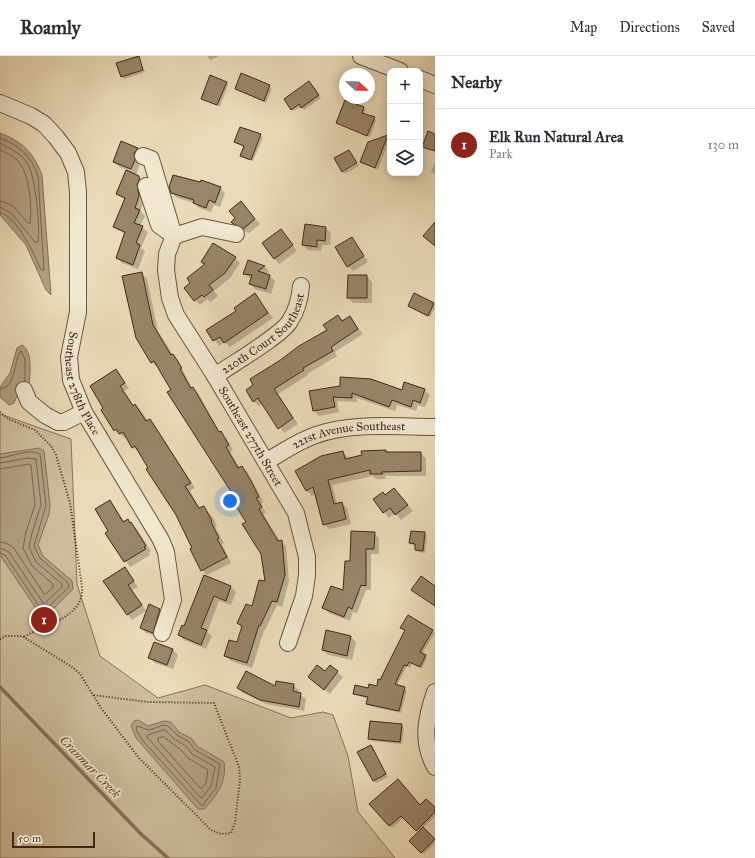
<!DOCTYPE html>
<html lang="en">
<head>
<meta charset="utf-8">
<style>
	:root { --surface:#fff; --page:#f2f2f3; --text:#2b2b33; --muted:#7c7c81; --line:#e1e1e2; --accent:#8f2418 }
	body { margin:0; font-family:"IM FELL Great Primer",serif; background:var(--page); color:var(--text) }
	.controls { position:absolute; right:12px; top:12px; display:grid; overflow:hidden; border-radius:8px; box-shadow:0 2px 10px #0003 }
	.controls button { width:36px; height:36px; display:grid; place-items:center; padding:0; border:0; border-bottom:1px solid var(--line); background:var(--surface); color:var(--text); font:20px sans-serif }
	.compass { position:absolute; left:339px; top:12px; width:36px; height:36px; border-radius:50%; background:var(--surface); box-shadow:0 2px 10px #0003; rotate:111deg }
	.scale { position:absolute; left:12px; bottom:10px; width:83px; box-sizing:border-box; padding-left:4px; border:2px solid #412815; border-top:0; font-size:11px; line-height:14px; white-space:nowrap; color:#412815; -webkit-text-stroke:3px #f1e8d1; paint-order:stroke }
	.you { position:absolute; left:230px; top:445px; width:14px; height:14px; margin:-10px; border:3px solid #fff; border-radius:50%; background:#1a73e8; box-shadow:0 0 0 6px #1a73e833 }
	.badge { display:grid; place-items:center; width:26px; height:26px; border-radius:50%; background:var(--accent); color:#fff; font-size:13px; font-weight:700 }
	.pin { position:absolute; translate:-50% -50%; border:2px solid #fff; box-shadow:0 1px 4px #0006 }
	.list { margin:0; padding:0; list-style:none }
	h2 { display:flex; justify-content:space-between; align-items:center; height:52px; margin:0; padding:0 16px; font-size:17px }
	h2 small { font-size:13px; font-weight:400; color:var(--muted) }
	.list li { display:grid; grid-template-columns:26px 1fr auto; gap:12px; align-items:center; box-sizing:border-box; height:72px; padding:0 16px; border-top:1px solid var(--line) }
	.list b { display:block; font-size:15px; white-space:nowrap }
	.list p { margin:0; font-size:13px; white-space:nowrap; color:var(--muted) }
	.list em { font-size:13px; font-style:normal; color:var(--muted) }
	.icon { flex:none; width:22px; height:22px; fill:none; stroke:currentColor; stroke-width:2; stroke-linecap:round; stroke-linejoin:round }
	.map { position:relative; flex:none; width:435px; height:802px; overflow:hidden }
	header { display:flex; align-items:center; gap:24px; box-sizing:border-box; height:56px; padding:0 20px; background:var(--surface); border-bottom:1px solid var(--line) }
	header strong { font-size:19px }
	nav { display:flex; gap:22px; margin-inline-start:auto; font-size:14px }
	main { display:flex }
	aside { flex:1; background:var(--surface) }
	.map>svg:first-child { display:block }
	.green { fill:#cdbd9c; stroke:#877258 }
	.water { fill:#b19e81; stroke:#846f56 }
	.shadow { fill:#0003 }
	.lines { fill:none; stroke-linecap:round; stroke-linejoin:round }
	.shore { stroke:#79634b; stroke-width:1 }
	.stream { stroke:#846f56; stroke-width:3.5 }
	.building { fill:#99856a; stroke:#412815 }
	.minor-casing { stroke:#6b553e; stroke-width:18 }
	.path { stroke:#412815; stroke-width:2; stroke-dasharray:1 2; stroke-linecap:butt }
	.minor { stroke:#f1e8d1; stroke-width:16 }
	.labels { text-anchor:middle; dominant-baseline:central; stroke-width:3.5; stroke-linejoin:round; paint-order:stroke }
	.street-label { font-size:12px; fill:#412815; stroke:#f1e8d1 }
	.water-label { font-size:13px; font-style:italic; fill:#634b35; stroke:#f1e8d1 }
</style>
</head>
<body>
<header>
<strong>Roamly</strong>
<nav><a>Map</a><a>Directions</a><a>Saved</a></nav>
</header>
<main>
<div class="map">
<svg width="435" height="802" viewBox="0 0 435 802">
	<rect width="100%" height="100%" fill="#eadbb8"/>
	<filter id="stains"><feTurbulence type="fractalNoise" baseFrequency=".005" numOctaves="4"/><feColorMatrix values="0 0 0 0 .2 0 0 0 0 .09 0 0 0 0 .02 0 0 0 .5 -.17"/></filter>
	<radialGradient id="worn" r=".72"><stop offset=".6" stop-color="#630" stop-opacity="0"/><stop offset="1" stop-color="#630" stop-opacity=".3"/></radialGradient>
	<path class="green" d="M0,358L71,383L77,528L100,600L158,642L205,629L291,662L323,656L333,659L348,700L358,756L395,802H0Z"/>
	<path class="water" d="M0,77C23,86 33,96 42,119L51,239L46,234L26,189L0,159Z
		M22,289C33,296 30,318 29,329L18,338L14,347L9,349L0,341V331L10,317L17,292Z
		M39,392L44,395L50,449L49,458L38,489L43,500L72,525L73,533L48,558L39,557L0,499V398Z
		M138,664L148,670L164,665L171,666L179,676L192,683L197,690L224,706C227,725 217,740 204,753H198L136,682L131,670L134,665Z"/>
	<path class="shadow" d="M207,0H220L210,4Z
		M138,1L145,16L124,23L122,20Z
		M242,19L272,33L266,47L236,33Z
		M226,26L228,29L220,51L202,42Z
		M311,28L321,42L304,54L301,50L294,55L292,53Z
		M346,45L364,52L366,54L364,58L376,64L370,81L337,67Z
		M260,79L263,82L253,105L244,102L241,99L244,91L235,86Z
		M390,80V93L388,87L378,114L362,106L369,87Z
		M122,87L138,93L143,98L139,102V110L136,119L144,126V146L140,155L145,160L140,170L148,176L141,192L145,195L138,213L122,207L117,202L126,179L114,171L125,144L117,138L127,114L119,111L114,106Z
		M435,106V118L431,116Z
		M358,108L359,110L345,118L344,116Z
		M220,132L225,137L220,151L214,149L211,156L199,152L194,147L177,142L172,137Z
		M246,152L260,168L249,177L238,172L232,166Z
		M326,172L331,177L330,189H322L321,195L308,194L303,189Z
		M281,174L297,195L279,208L263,187Z
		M352,182L368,206L353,215L348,210Z
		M235,202L240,207L230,222L214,235L218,240L210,246L207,243L200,249L195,244L205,209L202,205Z
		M248,205L265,211L269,215L265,219L270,220L275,225L271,238L255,233L250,227L251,223L244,218Z
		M142,218L147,223L158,275L173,299L178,304L192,333L198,337L220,377L226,382L233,394L230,396L240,412L242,411L247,416L255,430L263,446L261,448L266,457L263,458L280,485L286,490L289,525L282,551L277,549L265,574H264L252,612L231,605L225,600L238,587L243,572L238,567L252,552L266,527L262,498L239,445L158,310L157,311L152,306Z
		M367,220L372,226V247H353L348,242Z
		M255,239L273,262L230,291L225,286L219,290L208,274L237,255Z
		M434,247L435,252L430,261L409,250Z
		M338,260L344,266L350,261L363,278L335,296L337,300L307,318L308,319L278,338L298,368L284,377L263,348L259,350L253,345L328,275Z
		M116,314L129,332L124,335L134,350L135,349L140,354L148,365L150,364L155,369L195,432L190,435L200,453L204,451L214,463L217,470L215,471L224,487L222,488L231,507L207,519L202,514L177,458L139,396L133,391L127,381L125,382L115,374L102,354Z
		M424,334L430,339L425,351L418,349L416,355L397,349L395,355L357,342V346L337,345L339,356L319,360L313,354L310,336Z
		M343,396L349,403L420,397L426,402V420H385L386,423H376L373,420L332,429L337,448L342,447L347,452L351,468L329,473L324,468L316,438L312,440L307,435L296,415Z
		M399,438L413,455L401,464L395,457L389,462L375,443L385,439Z
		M110,445L125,466L128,465L136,472L151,495L149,496L150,499L130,511L107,477L109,475Z
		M374,477L379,482V498H371V534H366L357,557L353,556L350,565L329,557L324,552L344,536Z
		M425,477L427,480L425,497L418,496L416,493V490L411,487Z
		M125,513L138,531L132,534L146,555L132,564L112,538L104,526Z
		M204,521L231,531L236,536L231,549L219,545L207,576L212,580L206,593L184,584L179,579L184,571Z
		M160,554L165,559L158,581L146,577L141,572Z
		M409,560L435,577L422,598L427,602L422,612L412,607L410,612L407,610L397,629L407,634L401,657L370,650L367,647L368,643L354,638L378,631L406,575L402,571Z
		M351,581L356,586L352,604L328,599L323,594Z
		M155,587L173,594L178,599L173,613L155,607L150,602Z
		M330,610L343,621L330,638L309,621L326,616Z
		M293,629L299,634L298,637L306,643L304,655L266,648L243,637L238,632H276Z
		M401,669L404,672L402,688L372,685L370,683Z
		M371,690L388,721L376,727L373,725Z
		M371,749L420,750L435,753V760L423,772L435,784V787L424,798L411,785L419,777L403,762L392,772Z"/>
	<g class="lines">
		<path class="shore" d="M0,82C19,89 31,100 38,120L44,214H41C35,200 16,158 0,157
			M0,87C10,93 21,97 27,107C36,120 40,170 38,186H35L11,157L0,151
			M0,94C5,97 12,99 16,103C30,116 32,149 30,167H28L14,151L7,147L0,145
			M0,333C17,331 13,304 21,295L25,303V325
			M0,402C11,401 30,392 40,398L46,449L34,490L40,502L68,527L69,531L46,553H41L5,499L0,497
			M0,407L28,402L36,403L41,449L32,477L29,491L36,506L62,528V531L45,547H43L9,496L0,492
			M0,413L29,408L31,409L35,449L26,476L23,492L32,510L53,528V531L46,538H44L13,491L6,487L0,486
			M164,669L168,670L177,679L189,686L195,694L220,708L216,732L202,750L144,686L136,674L137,670L149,674Z
			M165,674L174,683L186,690L192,698L215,711L211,730L202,742L200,741L147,681L148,679Z
			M164,681L182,695L188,702L208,714L206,727L202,732H200L158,685V682Z"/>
		<path class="stream" d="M0,631L141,778L168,802"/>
	</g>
	<path class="building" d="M139,0L143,14L121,21L116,7Z
		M241,17L270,29L264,45L235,33Z
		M210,19L227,26L217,49L201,43Z
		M309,25L319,39L301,52L299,48L291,54L284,43Z
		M345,44L364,51L362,57L375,61L367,80L336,67Z
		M240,71L261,78L251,104L240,100L244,90L234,86Z
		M428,75L435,78V95L422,91Z
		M388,79L375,112L360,106L368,86Z
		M121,85L138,92L134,97L135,104L131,113L113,106Z
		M349,94L357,107L342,116L334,102Z
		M126,114L139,120V122L140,123L137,128L139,140L135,152L140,154L134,167L143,170L136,187L140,189L133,209L116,202L125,176L113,171L125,142L116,138Z
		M173,119L200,126L201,124L221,131L215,147L209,144L206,152L193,147L194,144L171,137L169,131Z
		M241,145L255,163L243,173L232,167L231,166L235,162L229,155Z
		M435,166V190L423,180Z
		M305,168L326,171L325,185L317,184V191L302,189Z
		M281,173L293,189L274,203L262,187Z
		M352,181L364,200L347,211L335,191Z
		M213,187L236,201L225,217L209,229L213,234L204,241L202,239L194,245L184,232L190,227L187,222L205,208L201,206Z
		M248,204L265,210L258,215L270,219L266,233L249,228L252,219L243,218Z
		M142,216L153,269L171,299L173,298L182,312L180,313L191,332L193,331L219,376L221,375L229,389L226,391L238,412L242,410L250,423L259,441L256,442L262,451L259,453L278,485L282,484L285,519L277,546L272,545L260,570L259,569L247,607L224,600L229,584L237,586L242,570L237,567L246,548L252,550L259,524L265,525L261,498L242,468L246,466L234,447L237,445L167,336L171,334L154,305L151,307L136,282L122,220Z
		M348,219H367V242H347Z
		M255,237L268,257L224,287L220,281L213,285L206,274L236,255L234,252Z
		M414,237L434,247L428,260L408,250Z
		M338,259L342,265L350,260L358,273L331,291L333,295L303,312L304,314L274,333L293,362L278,373L258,342L253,346L246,334L253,329L250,323L279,305L299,290L327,274L323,269Z
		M116,313L125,327L120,330L133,350L135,348L146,365L150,363L191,427L185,430L199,452L204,450L212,465L211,466L219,482L217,483L227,501L201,515L190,493L192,492L176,459L146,413L148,412L135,390L132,392L123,376L119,378L116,373L114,375L101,354L103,352L90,330Z
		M340,321L371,323L402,334L404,326L425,333L420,347L413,344L411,351L392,344L389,351L352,337V342L333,341L335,351L313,355L309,335L340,330Z
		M386,394V396H421V415L381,416L383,418H370V414L328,424L334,448L342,446L346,463L323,469L313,431L306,435L295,415L321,400L343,395L345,403L362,399L361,395Z
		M394,432L408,449L395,459L390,452L383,457L373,443L383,436L385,439Z
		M110,444L123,466L128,463L130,467L131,466L146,490L144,491L146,493L124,506L105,477L108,475L95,453Z
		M351,475L375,476L374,493H366V530L361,529L352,553L348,551L344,561L322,552L331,530L343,534L345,505H350Z
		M411,475L425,476L423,495L415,494V488L409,487Z
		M125,511L134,525L128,529L142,549L127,559L103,525Z
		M204,519L231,530L226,545L214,540L201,572L207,574L201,589L178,579L182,569L184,570Z
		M421,520L435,530V550L411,534Z
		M149,548L160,553L153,577L140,572Z
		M408,559L433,574L420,596L426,599L420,611L409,606L407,610L404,609L395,628L405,631L399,655L366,648L368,641L353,638L355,629L368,632L369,628L377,630L378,623L380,624L405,574L400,572Z
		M326,574L351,580L347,600L322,594Z
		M154,586L173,593L167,609L148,602Z
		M317,609L325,615L330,609L338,615L324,634L308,621Z
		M246,615L275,630L276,625L294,628L293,635L301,637L299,651L260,644L237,632Z
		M370,665L402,668L400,686L368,683Z
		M371,689L386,718L373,725L357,696Z
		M398,723L420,749L426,743L435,751V756L416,775L401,760L389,770L369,748Z
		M423,771L435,783L421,797L409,785Z"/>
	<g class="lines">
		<defs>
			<g id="minor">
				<path d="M361,0L400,15"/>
				<path d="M420,23L435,29"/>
				<path id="s1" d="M0,47L31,60L44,68L56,81L68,97L76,116L78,136V256L69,301L71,324L84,356L161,484L166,496L173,544L162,577"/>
				<path id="s2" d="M143,100L151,103L174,180L167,198L166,214L170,242L176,259L215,320L296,457L307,501V519L304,540L288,587"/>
				<path d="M146,130L159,169L174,180L202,171L236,178"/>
				<path id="s3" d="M215,320C232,308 281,280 290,265C297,254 300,242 301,230"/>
				<path d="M24,334L29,346L45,359L58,366H64L84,356"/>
				<path id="s4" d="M267,405C283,396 298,385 316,379C352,366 397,371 435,371"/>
				<path d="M435,636C426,662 421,685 435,711"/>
			</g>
		</defs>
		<use href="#minor" class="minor-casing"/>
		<path class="path" d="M0,356L8,363L35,374L51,390L56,399L70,447L82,531C85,561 44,569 24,581
			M0,583L6,580H22L72,611L80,618L101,652L139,702L211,774L221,778L231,777L235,767L240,724L239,711L214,647L148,646L93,639"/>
		<use href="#minor" class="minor"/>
	</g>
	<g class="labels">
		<g class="street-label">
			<text stroke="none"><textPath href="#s3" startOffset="66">220th Court Southeast</textPath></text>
			<text stroke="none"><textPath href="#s1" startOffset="322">Southeast 278th Place</textPath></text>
			<text stroke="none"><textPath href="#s2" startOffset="313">Southeast 277th Street</textPath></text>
			<text stroke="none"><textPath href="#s4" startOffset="88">221st Avenue Southeast</textPath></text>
		</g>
		<g class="water-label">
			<text transform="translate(90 711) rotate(46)">Cranmar Creek</text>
		</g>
	</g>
	<rect width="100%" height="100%" filter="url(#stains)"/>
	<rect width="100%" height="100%" fill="url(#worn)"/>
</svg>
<div class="controls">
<button>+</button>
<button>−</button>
<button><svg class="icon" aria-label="layers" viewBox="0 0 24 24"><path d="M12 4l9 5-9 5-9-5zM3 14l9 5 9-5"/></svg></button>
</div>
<svg class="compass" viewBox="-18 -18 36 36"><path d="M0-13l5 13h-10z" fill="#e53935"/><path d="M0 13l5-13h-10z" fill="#7c7c81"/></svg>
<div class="scale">50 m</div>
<div class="you"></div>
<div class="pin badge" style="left:44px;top:564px">1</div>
</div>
<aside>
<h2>Nearby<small></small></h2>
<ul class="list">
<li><span class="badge">1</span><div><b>Elk Run Natural Area</b><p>Park</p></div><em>130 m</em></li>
</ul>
</aside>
</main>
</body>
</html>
